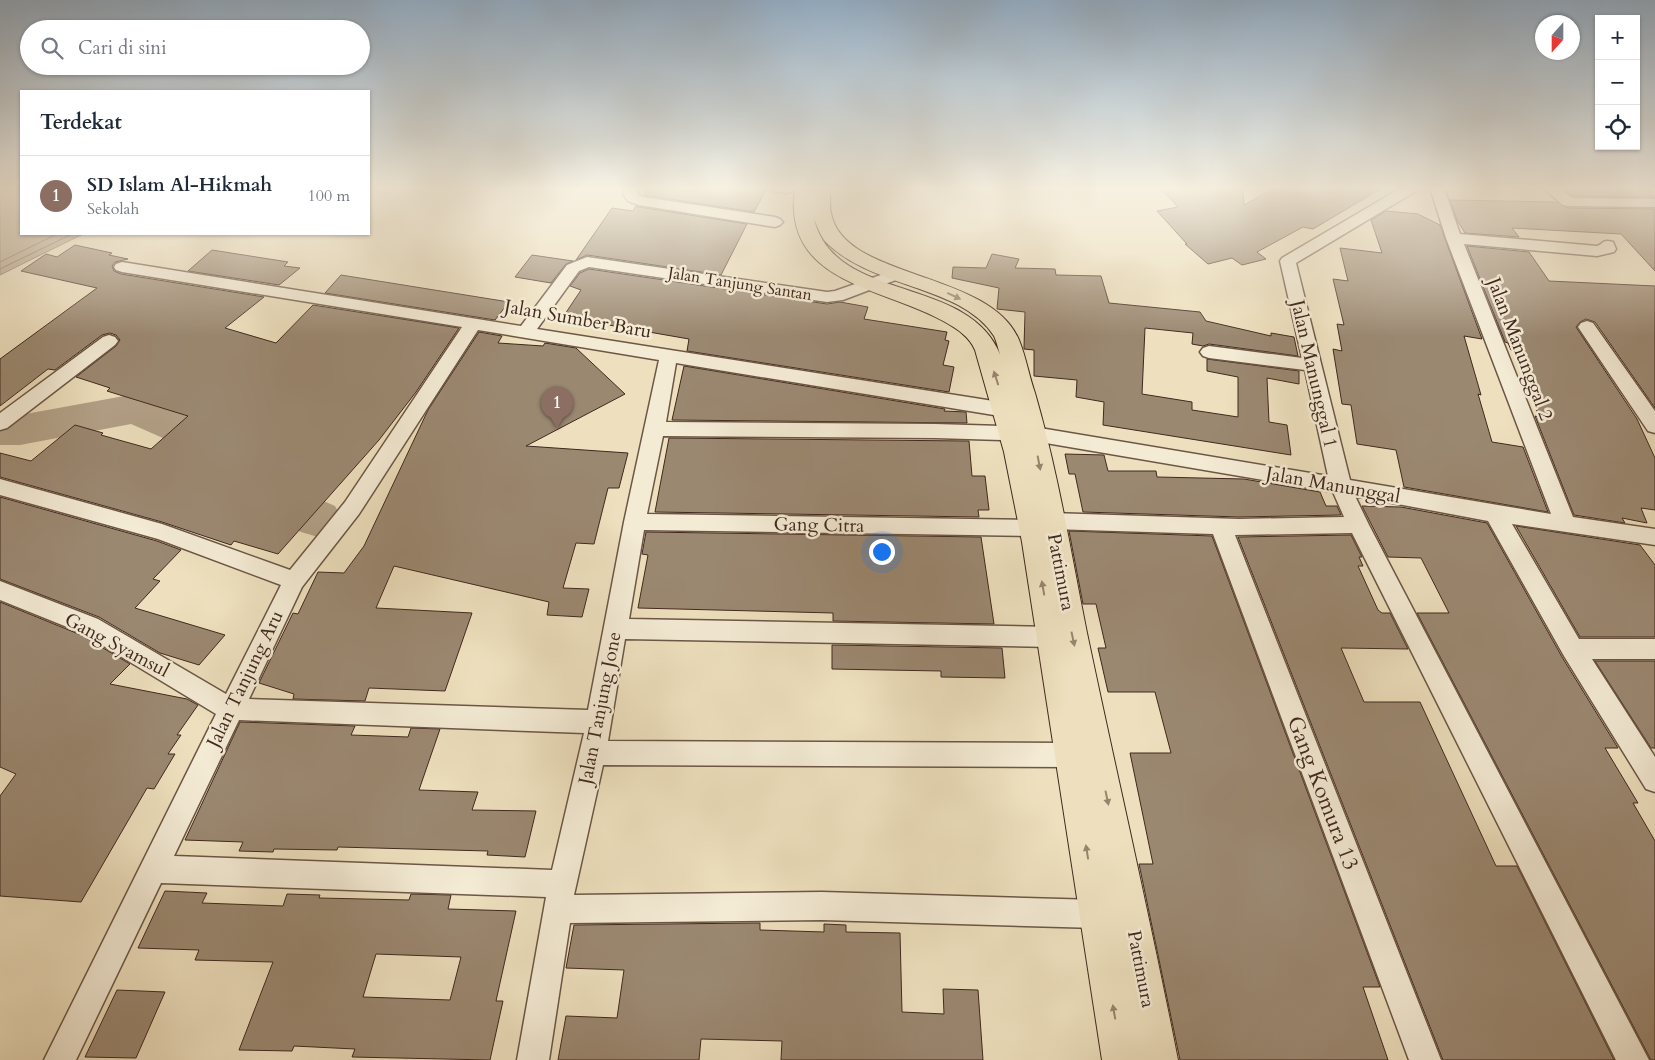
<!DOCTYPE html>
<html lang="id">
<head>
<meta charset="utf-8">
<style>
	:root { --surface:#fff; --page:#f2f2f3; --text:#1f2937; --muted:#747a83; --line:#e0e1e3; --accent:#8f2418 }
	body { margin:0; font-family:Cardo,serif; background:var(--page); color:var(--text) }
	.controls { position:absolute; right:15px; top:15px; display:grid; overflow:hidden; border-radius:0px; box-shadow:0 1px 4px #0004 }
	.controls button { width:45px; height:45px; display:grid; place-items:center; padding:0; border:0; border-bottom:1px solid var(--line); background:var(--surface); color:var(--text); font:25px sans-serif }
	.compass { position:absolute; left:1535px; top:15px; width:45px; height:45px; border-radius:50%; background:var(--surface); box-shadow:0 1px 4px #0004; rotate:201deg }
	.you { position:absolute; left:881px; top:551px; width:18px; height:18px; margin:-12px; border:4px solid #fff; border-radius:50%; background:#1a73e8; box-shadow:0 0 0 8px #1a73e833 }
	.badge { display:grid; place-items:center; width:32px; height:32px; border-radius:50%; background:var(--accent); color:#fff; font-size:16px; font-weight:700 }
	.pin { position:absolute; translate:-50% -41px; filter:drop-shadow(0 1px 2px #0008) }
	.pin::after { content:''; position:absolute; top:26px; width:18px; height:15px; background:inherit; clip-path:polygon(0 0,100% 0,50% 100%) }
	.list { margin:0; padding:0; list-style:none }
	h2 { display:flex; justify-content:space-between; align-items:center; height:65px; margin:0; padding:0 20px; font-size:21px }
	h2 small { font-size:16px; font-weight:400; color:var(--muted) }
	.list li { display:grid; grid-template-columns:32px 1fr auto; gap:15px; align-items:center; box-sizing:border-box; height:80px; padding:0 20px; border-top:1px solid var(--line) }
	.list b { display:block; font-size:19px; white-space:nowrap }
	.list p { margin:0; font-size:16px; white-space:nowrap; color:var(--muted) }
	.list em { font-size:16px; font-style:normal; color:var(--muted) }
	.icon { flex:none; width:28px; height:28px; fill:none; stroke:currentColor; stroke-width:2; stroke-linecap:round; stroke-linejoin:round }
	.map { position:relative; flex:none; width:1655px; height:1060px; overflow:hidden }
	.search { position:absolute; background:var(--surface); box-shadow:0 1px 4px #0004; left:20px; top:20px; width:350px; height:55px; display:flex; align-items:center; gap:12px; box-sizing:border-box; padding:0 18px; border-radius:28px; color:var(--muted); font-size:19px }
	.panel { position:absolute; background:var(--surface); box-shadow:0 1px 4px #0004; left:20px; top:90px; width:350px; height:145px; border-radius:0px }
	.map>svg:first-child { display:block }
	.water { fill:#b3a188; stroke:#85715e }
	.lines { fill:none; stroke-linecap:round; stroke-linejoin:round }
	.shore { stroke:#7a6453; stroke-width:1 }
	.river { fill:#b3a188; fill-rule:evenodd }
	.building { fill:#9b8871; stroke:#41281e; fill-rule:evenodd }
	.minor-casing { stroke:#6c5646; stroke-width:3 }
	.primary-casing { stroke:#41281e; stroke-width:2 }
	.minor { fill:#f4ebd5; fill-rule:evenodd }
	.primary { fill:#eee0be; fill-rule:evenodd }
	.oneway { fill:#98846e }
	.labels { text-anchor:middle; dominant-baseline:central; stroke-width:5; stroke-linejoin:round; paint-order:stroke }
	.far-street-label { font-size:16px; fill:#41281e; stroke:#f4ebd5 }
	.street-label { font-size:19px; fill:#41281e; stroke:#f4ebd5 }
	.near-street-label { font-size:22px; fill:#41281e; stroke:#f4ebd5 }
</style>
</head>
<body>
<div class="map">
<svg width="1655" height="1060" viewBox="0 0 1655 1060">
	<rect width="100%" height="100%" fill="#eee0be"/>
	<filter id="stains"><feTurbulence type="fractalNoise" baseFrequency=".004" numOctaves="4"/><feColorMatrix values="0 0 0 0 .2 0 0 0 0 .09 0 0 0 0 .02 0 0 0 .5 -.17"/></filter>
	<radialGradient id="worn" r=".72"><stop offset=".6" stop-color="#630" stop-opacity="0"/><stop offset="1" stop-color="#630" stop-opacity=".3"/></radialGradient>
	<path class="water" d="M0,188H21V234H83L0,275Z"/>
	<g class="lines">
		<path class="shore" d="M0,262L57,234
			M0,269L72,234"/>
		<path class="river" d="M135,394L236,434L304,473L311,485L310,495L335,506L342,519L335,532L318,537L301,532L271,516L264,504L265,493L204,456L131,424L20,445H0V415H20Z"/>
	</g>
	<path class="building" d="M649,188H748L766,190L754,212L644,195Z
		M1160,188H1243L1244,205L1275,188H1382L1313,229L1303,227L1257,252L1266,259L1242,265L1232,258L1208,264L1185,244H1187L1157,211L1178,207Z
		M1562,188H1647L1655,197L1573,196Z
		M1450,200L1557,202L1568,208L1655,209V271L1621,234L1512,228L1519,237L1465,233L1457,220Z
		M636,206L639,207L747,224L721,275L587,255L576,260L612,208L633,211Z
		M1386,211L1418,214L1440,225L1482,339L1464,336L1481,395L1478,394L1492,442L1523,447L1548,512L1404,487L1396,450L1357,444L1351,405L1342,404L1333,349L1342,351L1337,324L1344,325L1333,279L1348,281L1340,248L1382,253L1371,220Z
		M75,245L112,253L109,255L128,259L115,262L112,266L114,271L121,274L264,297L225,328L276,343L313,305L459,328L416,392L379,440L278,554L234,541L231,545L162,522L0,477V453L31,461L75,425L103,433L101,435L151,449L188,416L107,391L110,388L76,377L116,346L120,340L116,335L110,333L102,335L55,370L48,369L0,406V359L97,288L21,271L46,254L57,257Z
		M1467,246L1529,252L1549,281L1655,286V408L1595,322L1586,319L1580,322L1576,327L1637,419L1655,458V510L1641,508L1647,523L1622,518L1625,523L1574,515L1535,416L1539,417L1516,351L1511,350L1508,343L1505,342Z
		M212,250L288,262L284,266L300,268L279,285L188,271Z
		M992,254L1019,259L1015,268L1055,269L1056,275L1101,276L1109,303L1200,312L1206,321L1271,336V333L1294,337L1298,356L1209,344L1203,346L1192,344L1193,333L1145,328L1142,394L1192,402V410L1238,417V377L1207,371V359L1299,371V384L1267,378L1269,422L1287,425L1291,455L1103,425L1104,402L1076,397L1077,380L1034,376V350L1024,349V347L1025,312L997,309L999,288L952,278L953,267L986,268Z
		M532,255L573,261L566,264L551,283L515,277Z
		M589,269L827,304L840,302L868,307L864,319L947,332L945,340L949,341L943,365L954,367L949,392L687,351L689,339L563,317L581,290L570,286L580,273Z
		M341,275L509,302L495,320L325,293Z
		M479,332L502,336L498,343L543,346L545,343L576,348L625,394L526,446L628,453L619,488H608L594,544L576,543L563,588L589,589L582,617L547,615L549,602L394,566L376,608L472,613L445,691L369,688L365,701L293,699L294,694L259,683L293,613L298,614L318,572L344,573L364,546L428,410Z
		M684,366L945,409L944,411L966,412L967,423L672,420Z
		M669,438L969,441L972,476H985L989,510H978L979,517L655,512Z
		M1065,454L1104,455L1108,471H1156L1157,477L1244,479L1320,492L1326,506H1337L1341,515L1239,517L1083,512L1075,474H1069Z
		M0,497L157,541L181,550L153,579L160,581L135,608L225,635L199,665L160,653L99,617L0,579Z
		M1362,506L1401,507L1487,523L1562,657L1618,748H1605L1638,803H1633L1655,841V1060H1651L1417,613H1449L1421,558L1388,557Z
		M1516,526L1640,545L1655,565V637H1580Z
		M1069,531L1212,536L1380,987H1363L1388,1060H1180L1139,864H1153L1130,753H1171L1155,692H1108L1098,648H1106L1096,604H1083Z
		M646,532L981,537L994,624L833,621V613L638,608L648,555L642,554Z
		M1351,535L1362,557H1359L1363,566H1358L1378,610L1382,613H1390L1408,649L1341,648L1364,702H1420L1496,866H1517L1614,1060H1443L1238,537Z
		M0,602L81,635L130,664L110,684L187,699L198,705L177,735H181L168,754H175L154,789L147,788L81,902L0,896V796L16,774L0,767Z
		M832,645L1002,648L1005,678L941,677V671L832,669Z
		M1595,661H1655V748H1651Z
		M240,722L355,726L351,735L408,737L411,728L440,729L419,790L478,792L472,810L536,811L525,857L487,855L488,851L338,847L337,850L274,849L273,852L239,851L243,842L185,840Z
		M165,891L207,893L202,903L283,906L287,894L320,895L319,898L409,900L411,894L451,895L448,909L516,911L496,1001H503L490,1060L352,1057L355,1049L294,1046L292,1051L239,1050L273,962L195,960L199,950L138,948ZM376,954L461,957L450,1000L363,997Z
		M755,923H760V930L824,932V924L846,925V932L900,933L902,1012L944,1014L943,989L978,990L983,1060H781L782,1041L701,1039L699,1060H558L566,1016L617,1018L624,970L566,968L574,925Z
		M117,990L165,992L136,1058L85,1057Z"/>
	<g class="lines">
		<defs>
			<path id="minor" d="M626,188H640L637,194L643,197L775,217L780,219L783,222L780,225L775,227L639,205L628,201L623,194Z
				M771,188H792L793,189L791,192L786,193L773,191Z
				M1401,188H1418L1416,191L1296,263L1350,480L1551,514L1446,238L1430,188H1444L1460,234L1597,246C1604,244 1601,239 1613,242L1616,249L1614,252L1597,256L1464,244L1573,517L1655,529V545L1512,524L1579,639H1655V659H1592L1655,757V792L1646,789L1564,656L1488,521L1355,496L1369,525L1649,1060H1616L1352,533L1235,535L1441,1060H1409L1213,534L1051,529L1044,527L1040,521L1044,515L1051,513L1239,519L1344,517L1333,492L1034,441L935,438L663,436L647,514L1033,520L1040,522L1044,528L1040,534L1033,536L644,530L629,619L1052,627L1060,630L1064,637L1060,644L1052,647L625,639L608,741L1071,743L1080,747L1084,755L1080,763L1071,767L603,765L574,895L822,892L1097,900L1107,904L1111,914L1107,924L1097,928L822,920L570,923L549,1060H517L546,897L161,883L76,1060H44L216,714L82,633L0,600V581L98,619L226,694L281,585L158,539L0,495V479L162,524L290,570L345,502L462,327L122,272L116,270L114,267L116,264L122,262L521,326L567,265L587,257L827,292L835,291L895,270L901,272L903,275L901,278L843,300L827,302L589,267L579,271L537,329L1006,403L1026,405L1028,410L1026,415L1006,417L676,363L666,422L935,424L1034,427L1328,476L1305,370L1209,358L1203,356L1200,352L1203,348L1209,346L1302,358L1280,261L1282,258ZM478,330L659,360L624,522L588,710L249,699L302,587L359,514ZM239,720L584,733L552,870L174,856Z
				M1543,188H1559L1572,198L1655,199V207L1568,206L1563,205Z
				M1587,321L1593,323L1655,411V433L1648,431L1578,327L1581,323Z
				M109,335L115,337L118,341L115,345L7,428L0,430V413L103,337Z"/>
			<path id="primary" d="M795,188H830C831,196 829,205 831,213C843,280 990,270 1019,340C1026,357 1029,376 1035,393C1058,472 1071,553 1087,633C1117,776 1150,917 1178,1060H1102L1022,542L1004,452L975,350C969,336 957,329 945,322C884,287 781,284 795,188ZM814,219C817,226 820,234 824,240C869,289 961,284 994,336C997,342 998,349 1000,354C967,274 835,304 814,219Z"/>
		</defs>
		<use href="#minor" class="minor-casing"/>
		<use href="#primary" class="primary-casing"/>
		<use href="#minor" class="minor"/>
		<use href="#primary" class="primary"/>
	</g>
	<defs><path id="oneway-solid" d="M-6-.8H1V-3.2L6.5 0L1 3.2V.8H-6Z" transform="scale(1.25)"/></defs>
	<g class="oneway">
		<use href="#oneway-solid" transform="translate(954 296) rotate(25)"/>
		<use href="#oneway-solid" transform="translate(996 378) rotate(-108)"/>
		<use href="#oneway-solid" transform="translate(1039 463) rotate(79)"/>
		<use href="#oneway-solid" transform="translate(1043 588) rotate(-100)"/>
		<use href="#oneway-solid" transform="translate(1073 639) rotate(78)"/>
		<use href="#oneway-solid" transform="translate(1107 798) rotate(78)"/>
		<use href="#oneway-solid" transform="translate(1087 852) rotate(-99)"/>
		<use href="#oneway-solid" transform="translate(1114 1012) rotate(-100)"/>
	</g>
	<linearGradient id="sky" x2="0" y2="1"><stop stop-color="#93acc2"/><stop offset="0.56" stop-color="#f7f1e2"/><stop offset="1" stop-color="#f7f1e2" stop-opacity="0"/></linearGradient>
	<rect width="1655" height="336" fill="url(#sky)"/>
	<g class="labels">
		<g class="far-street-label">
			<text transform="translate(740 284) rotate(9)">Jalan Tanjung Santan</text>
		</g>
		<g class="street-label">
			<text transform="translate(578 319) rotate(10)">Jalan Sumber Baru</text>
			<text transform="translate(1520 349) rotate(69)">Jalan Manunggal 2</text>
			<text transform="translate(1314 374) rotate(77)">Jalan Manunggal 1</text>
			<text transform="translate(1333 485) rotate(10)">Jalan Manunggal</text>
			<text transform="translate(819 525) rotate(1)">Gang Citra</text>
			<text transform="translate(1061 572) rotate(79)">Pattimura</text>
			<text transform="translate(117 645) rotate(28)">Gang Syamsul</text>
			<text transform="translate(245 679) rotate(-64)">Jalan Tanjung Aru</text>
			<text transform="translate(600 708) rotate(-79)">Jalan Tanjung Jone</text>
			<text transform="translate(1141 969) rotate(79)">Pattimura</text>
		</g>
		<g class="near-street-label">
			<text transform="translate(1323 793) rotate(69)">Gang Komura 13</text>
		</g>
	</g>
	<rect width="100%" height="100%" filter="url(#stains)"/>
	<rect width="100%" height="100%" fill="url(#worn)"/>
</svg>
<div class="controls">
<button>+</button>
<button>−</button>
<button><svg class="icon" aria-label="locate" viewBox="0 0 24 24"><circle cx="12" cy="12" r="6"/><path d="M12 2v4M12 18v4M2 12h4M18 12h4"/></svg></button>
</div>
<svg class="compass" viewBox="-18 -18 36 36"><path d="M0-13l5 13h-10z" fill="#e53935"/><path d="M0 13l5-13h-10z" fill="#747a83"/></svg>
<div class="you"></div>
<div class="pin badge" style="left:557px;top:428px;background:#8d6e63">1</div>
<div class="search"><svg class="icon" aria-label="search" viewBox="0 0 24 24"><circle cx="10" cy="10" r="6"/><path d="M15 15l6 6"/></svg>Cari di sini</div>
<section class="panel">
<h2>Terdekat<small></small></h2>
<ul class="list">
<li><span class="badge" style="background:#8d6e63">1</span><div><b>SD Islam Al-Hikmah</b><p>Sekolah</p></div><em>100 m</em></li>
</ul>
</section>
</div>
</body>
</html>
